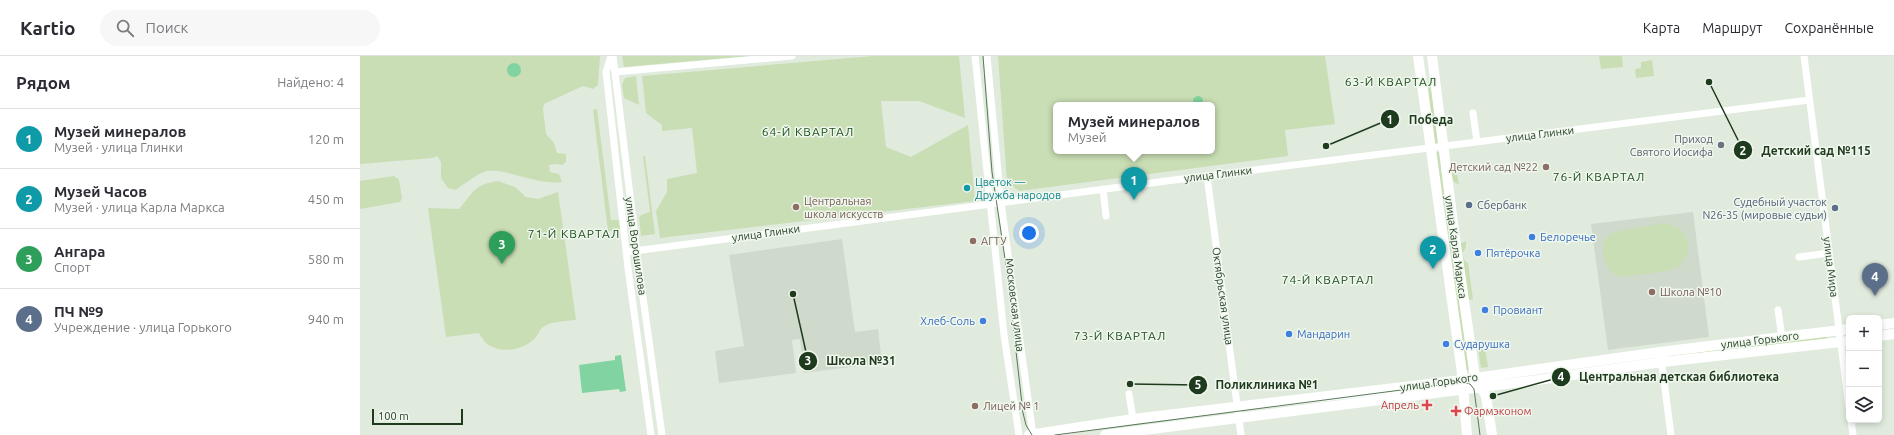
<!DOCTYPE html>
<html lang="ru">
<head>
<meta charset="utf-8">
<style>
	:root { --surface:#fff; --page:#f7f7f7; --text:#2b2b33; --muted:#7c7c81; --line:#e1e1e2; --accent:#fb4ba7 }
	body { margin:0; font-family:Ubuntu,sans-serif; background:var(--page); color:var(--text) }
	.controls { position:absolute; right:12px; bottom:12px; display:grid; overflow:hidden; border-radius:6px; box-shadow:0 2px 6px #0003 }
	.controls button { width:36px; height:36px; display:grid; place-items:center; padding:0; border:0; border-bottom:1px solid var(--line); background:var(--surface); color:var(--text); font:20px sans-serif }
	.scale { position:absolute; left:12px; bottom:10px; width:91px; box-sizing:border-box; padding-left:4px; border:2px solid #1f3b1e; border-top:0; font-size:11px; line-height:14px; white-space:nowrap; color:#1f3b1e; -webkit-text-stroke:3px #f0f7ee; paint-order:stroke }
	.you { position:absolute; left:669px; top:177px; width:14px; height:14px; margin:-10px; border:3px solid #fff; border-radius:50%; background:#1a73e8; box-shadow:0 0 0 6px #1a73e833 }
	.badge { display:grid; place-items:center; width:26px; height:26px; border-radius:50%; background:var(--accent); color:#fff; font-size:13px; font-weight:700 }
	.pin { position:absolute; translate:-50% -33px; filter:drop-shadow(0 1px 2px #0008) }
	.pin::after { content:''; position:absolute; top:21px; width:14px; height:12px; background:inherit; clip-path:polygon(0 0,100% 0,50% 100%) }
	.popup { position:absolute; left:693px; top:46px; width:162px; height:52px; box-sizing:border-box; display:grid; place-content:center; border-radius:6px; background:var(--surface); filter:drop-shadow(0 1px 3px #0005); font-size:13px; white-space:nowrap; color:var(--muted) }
	.popup b { font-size:15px; color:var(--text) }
	.popup::after { content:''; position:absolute; left:50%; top:100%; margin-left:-8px; border:8px solid transparent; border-top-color:var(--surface) }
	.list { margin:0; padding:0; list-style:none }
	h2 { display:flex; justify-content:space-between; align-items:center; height:52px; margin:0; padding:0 16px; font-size:17px }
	h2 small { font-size:13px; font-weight:400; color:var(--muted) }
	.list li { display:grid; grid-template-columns:26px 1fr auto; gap:12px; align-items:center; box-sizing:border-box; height:60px; padding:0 16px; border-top:1px solid var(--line) }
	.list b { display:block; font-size:15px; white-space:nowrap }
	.list p { margin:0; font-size:13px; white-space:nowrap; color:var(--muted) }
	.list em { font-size:13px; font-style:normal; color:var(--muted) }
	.icon { flex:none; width:22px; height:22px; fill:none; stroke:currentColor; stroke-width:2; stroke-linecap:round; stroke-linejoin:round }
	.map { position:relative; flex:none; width:1534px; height:379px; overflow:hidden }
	header { display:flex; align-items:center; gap:24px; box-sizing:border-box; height:56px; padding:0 20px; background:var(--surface); border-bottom:1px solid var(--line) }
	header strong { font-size:19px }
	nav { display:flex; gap:22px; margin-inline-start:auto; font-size:14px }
	.search { width:280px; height:36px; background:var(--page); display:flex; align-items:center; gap:10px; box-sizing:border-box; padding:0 14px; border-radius:22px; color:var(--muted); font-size:15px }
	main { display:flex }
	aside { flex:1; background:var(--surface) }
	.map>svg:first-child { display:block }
	.built { fill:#cfdacc }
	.green { fill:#c9deb4; fill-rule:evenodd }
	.water { fill:#81d4a1 }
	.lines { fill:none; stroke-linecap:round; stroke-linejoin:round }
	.street { stroke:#fff; stroke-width:7 }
	.secondary { stroke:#fff; stroke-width:10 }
	.tram { stroke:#597758; stroke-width:1 }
	.worship-dot { fill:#6b7280; stroke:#f0f7ee; stroke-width:1.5 }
	.education-dot { fill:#8d6e63; stroke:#f0f7ee; stroke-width:1.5 }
	.culture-dot { fill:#0f9aa8; stroke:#f0f7ee; stroke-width:1.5 }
	.service-dot { fill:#5c6f8a; stroke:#f0f7ee; stroke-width:1.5 }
	.shop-dot { fill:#3f7fe0; stroke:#f0f7ee; stroke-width:1.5 }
	.health-dot { fill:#e0444e; stroke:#f0f7ee; stroke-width:1.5 }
	.labels { text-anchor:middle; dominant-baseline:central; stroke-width:3; stroke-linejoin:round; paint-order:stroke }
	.street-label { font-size:11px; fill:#1f3b1e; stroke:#f0f7ee }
	.worship-label { font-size:11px; fill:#5b616d; stroke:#f0f7ee; text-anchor:end }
	.education-label { font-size:11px; fill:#785e54; stroke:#f0f7ee; text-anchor:start }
	.culture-label { font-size:11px; fill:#0d838f; stroke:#f0f7ee; text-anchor:start }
	.service-label { font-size:11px; fill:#4e5e75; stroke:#f0f7ee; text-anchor:end }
	.shop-label { font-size:11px; fill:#366cbe; stroke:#f0f7ee; text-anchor:start }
	.health-label { font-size:11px; fill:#be3a42; stroke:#f0f7ee; text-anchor:end }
	.neighbourhood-label { font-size:12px; letter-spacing:1px; fill:#1a4e19; stroke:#f0f7ee }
	.leader { fill:none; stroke:#1f3b1e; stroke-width:1.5 }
	.callout-dot { fill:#1f3b1e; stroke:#f0f7ee; stroke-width:1.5 }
	.mark-label { font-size:12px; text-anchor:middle; font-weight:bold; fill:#fff }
	.callout-label { font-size:12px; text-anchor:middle; font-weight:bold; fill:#1f3b1e; stroke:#f0f7ee; stroke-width:3; stroke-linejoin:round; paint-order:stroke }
</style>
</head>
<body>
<header>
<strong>Kartio</strong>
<div class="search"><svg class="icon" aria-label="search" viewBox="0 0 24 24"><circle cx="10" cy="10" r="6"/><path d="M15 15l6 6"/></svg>Поиск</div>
<nav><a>Карта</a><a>Маршрут</a><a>Сохранённые</a></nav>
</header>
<main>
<aside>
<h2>Рядом<small>Найдено: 4</small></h2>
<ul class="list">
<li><span class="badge" style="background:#0f9aa8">1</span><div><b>Музей минералов</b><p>Музей · улица Глинки</p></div><em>120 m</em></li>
<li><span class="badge" style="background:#0f9aa8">2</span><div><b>Музей Часов</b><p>Музей · улица Карла Маркса</p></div><em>450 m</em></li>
<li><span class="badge" style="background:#2e9e5b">3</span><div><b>Ангара</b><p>Спорт</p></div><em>580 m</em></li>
<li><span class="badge" style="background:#5c6f8a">4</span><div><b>ПЧ №9</b><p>Учреждение · улица Горького</p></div><em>940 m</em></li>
</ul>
</aside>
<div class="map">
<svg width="1534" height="379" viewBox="0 0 1534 379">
	<rect width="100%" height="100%" fill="#e0ebde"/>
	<path class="built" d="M1333,156L1349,281L1248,294L1231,168Z
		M482,183L495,276L518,273L522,307L444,317L440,283L432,284L436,317L359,327L355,295L384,290L369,199Z"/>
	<path class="green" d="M0,0H240L238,29L233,33L223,30L184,48L183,53L186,78L194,87L197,97L206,98V106L202,109L195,108L189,109L190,116L199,118L202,126C176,130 143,110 124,116C117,118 102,130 95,134L88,132L81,122V106L77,100L73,102L0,108Z
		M262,0H389L264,11Z
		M513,0H599L605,62L559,45H521L526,91L551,101L608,69L615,145L300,182L296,155L307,136V123L337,117L332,72L302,75V69L286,57L282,20Z
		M965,0L975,68L925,74L928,100L659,135L647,126L638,0ZM696,49H852V95H696Z
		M1239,0H1262L1263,11L1241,13Z
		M1292,4L1294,20L1276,22L1275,13L1281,12V6Z
		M276,20L279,49L264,42L262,29L265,22Z
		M1068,30H1071L1079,87L1075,88Z
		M237,53L251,164H260L261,174L248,175L233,54Z
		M1076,96H1080L1109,314H1105Z
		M283,100H285L295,178L281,180L279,162L281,159L290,156Z
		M1095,106L1099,129L1092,124L1089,107Z
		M34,120L39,124L42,142L40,146L0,153V125Z
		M138,125L155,131L166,141L178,143L198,136L216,264C207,265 191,265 183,271C179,274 178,280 174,283C162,295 140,298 126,287C123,284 121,280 119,277L86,281L68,152L99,153C114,136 113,129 138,125Z
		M1303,167C1311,168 1319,171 1324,177C1332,188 1328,206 1316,212C1309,216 1284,218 1274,219C1269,220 1261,222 1256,219C1242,211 1237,186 1252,177C1257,174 1294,169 1303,167Z
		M1106,185V191L1102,198L1105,205L1108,207L1113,243L1110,244L1106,239L1100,188Z
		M1467,278V285L1308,304L1307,298Z
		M1117,285H1124L1128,311L1121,312Z"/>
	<path class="water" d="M147 14a7 7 0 1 1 14 0a7 7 0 1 1-14 0Z
		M833 45a5 5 0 1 1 10 0a5 5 0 1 1-10 0Z
		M261,299L266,335L260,336L259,333L222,337L219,309L255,304V300Z"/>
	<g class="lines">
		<path class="street" d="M251,0L246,16L268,212L291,379
			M253,0L278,205L302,379
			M615,0L644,279L659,379
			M627,0L641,147L672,372L671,379
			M1444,0L1489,351
			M255,16L432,0
			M1113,57L1117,86
			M847,120L881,379
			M743,133L746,160
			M267,196L814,124L1449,44
			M1439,201L1469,197
			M1418,254L1422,282
			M1301,302L1311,379
			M769,338L773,363
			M1491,364L1493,379"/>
		<path class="secondary" d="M1058,0L1102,317L1107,379
			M1072,0L1094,175L1115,321L1126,340L1132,379
			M1519,269L1534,267
			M1519,280L1534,278
			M669,379L773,363L1094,325L1300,296L1489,273
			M745,379L1178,324L1302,306L1489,285"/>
		<path class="tram" d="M623,0L632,116L647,216L663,357L666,369L672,379
			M695,379L1103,326L1110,328L1114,333L1120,379"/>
	</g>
	<circle class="worship-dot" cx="1361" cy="89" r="4"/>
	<g class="education-dot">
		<circle cx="1186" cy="111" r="4"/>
		<circle cx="436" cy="151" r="4"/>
		<circle cx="613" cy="185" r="4"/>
		<circle cx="1292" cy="236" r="4"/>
		<circle cx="615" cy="350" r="4"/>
	</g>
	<circle class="culture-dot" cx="607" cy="132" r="4"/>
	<g class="service-dot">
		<circle cx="1109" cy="149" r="4"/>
		<circle cx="1475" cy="152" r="4"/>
	</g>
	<g class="shop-dot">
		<circle cx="1172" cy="181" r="4"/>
		<circle cx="1118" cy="197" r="4"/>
		<circle cx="1125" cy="254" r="4"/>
		<circle cx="623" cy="265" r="4"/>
		<circle cx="929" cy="278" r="4"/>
		<circle cx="1086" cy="288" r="4"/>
	</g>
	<g class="health-dot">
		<path d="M1065 343h4v4h4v4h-4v4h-4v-4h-4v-4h4z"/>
		<path d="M1094 349h4v4h4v4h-4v4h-4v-4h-4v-4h4z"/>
	</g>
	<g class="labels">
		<g class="street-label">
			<text transform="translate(1180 78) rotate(-7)">улица Глинки</text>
			<text transform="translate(858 118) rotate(-7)">улица Глинки</text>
			<text transform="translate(406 177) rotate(-8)">улица Глинки</text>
			<text transform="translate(276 190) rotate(82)">улица Ворошилова</text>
			<text transform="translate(1096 191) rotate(82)">улица Карла Маркса</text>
			<text transform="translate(1471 211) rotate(83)">улица Мира</text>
			<text transform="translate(863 240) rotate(82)">Октябрьская улица</text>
			<text transform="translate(655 249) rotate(83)">Московская улица</text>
			<text transform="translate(1400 284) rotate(-7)">улица Горького</text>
			<text transform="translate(1079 326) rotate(-8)">улица Горького</text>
		</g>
		<g class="worship-label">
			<text x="1353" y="83">Приход<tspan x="1353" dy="13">Святого Иосифа</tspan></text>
		</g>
		<g class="education-label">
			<text x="1178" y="111" text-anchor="end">Детский сад №22</text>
			<text x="444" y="145">Центральная<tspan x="444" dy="13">школа искусств</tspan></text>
			<text x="621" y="185">АГТУ</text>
			<text x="1300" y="236">Школа №10</text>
			<text x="623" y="350">Лицей № 1</text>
		</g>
		<g class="culture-label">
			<text x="615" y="126">Цветок —<tspan x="615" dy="13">Дружба народов</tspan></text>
		</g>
		<g class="service-label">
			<text x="1467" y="146">Судебный участок<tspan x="1467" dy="13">N26-35 (мировые судьи)</tspan></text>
			<text x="1117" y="149" text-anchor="start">Сбербанк</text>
		</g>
		<g class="shop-label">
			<text x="1180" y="181">Белоречье</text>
			<text x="1126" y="197">Пятёрочка</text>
			<text x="1133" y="254">Провиант</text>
			<text x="615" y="265" text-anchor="end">Хлеб-Соль</text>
			<text x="937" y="278">Мандарин</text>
			<text x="1094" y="288">Сударушка</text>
		</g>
		<g class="health-label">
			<text x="1059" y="349">Апрель</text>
			<text x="1104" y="355" text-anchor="start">Фармэконом</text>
		</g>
		<g class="neighbourhood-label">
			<text x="1031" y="25">63-Й КВАРТАЛ</text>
			<text x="448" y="75">64-Й КВАРТАЛ</text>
			<text x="1239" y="120">76-Й КВАРТАЛ</text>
			<text x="214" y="177">71-Й КВАРТАЛ</text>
			<text x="968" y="223">74-Й КВАРТАЛ</text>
			<text x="760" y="279">73-Й КВАРТАЛ</text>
		</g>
	</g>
	<path class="leader" d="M966 90L1030 63M1349 26L1383 94M433 238L448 305M1133 340L1201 321M770 328L838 329"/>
	<g class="callout-dot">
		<circle cx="966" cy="90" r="4"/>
		<circle cx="1349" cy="26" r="4"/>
		<circle cx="433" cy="238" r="4"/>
		<circle cx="1133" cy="340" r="4"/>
		<circle cx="770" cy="328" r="4"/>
		<circle cx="1030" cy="63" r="10"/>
		<circle cx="1383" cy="94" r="10"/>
		<circle cx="448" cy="305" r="10"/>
		<circle cx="1201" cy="321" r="10"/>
		<circle cx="838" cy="329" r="10"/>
	</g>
	<g class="mark-label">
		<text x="1030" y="68">1</text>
		<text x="1383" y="99">2</text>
		<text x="448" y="309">3</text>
		<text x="1201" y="325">4</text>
		<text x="838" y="333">5</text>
	</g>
	<g class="callout-label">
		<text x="1071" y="68">Победа</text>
		<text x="1456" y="99">Детский сад №115</text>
		<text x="501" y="309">Школа №31</text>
		<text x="1319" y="325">Центральная детская библиотека</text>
		<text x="907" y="333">Поликлиника №1</text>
	</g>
</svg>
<div class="controls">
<button>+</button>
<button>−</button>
<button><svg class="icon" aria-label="layers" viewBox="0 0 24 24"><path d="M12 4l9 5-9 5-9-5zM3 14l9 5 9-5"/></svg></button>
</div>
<div class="scale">100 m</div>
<div class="you"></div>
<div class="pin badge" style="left:774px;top:144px;background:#0f9aa8">1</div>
<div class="popup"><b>Музей минералов</b>Музей</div>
<div class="pin badge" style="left:1073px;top:213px;background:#0f9aa8">2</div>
<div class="pin badge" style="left:142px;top:208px;background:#2e9e5b">3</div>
<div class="pin badge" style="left:1515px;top:240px;background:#5c6f8a">4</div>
</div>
</main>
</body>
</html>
